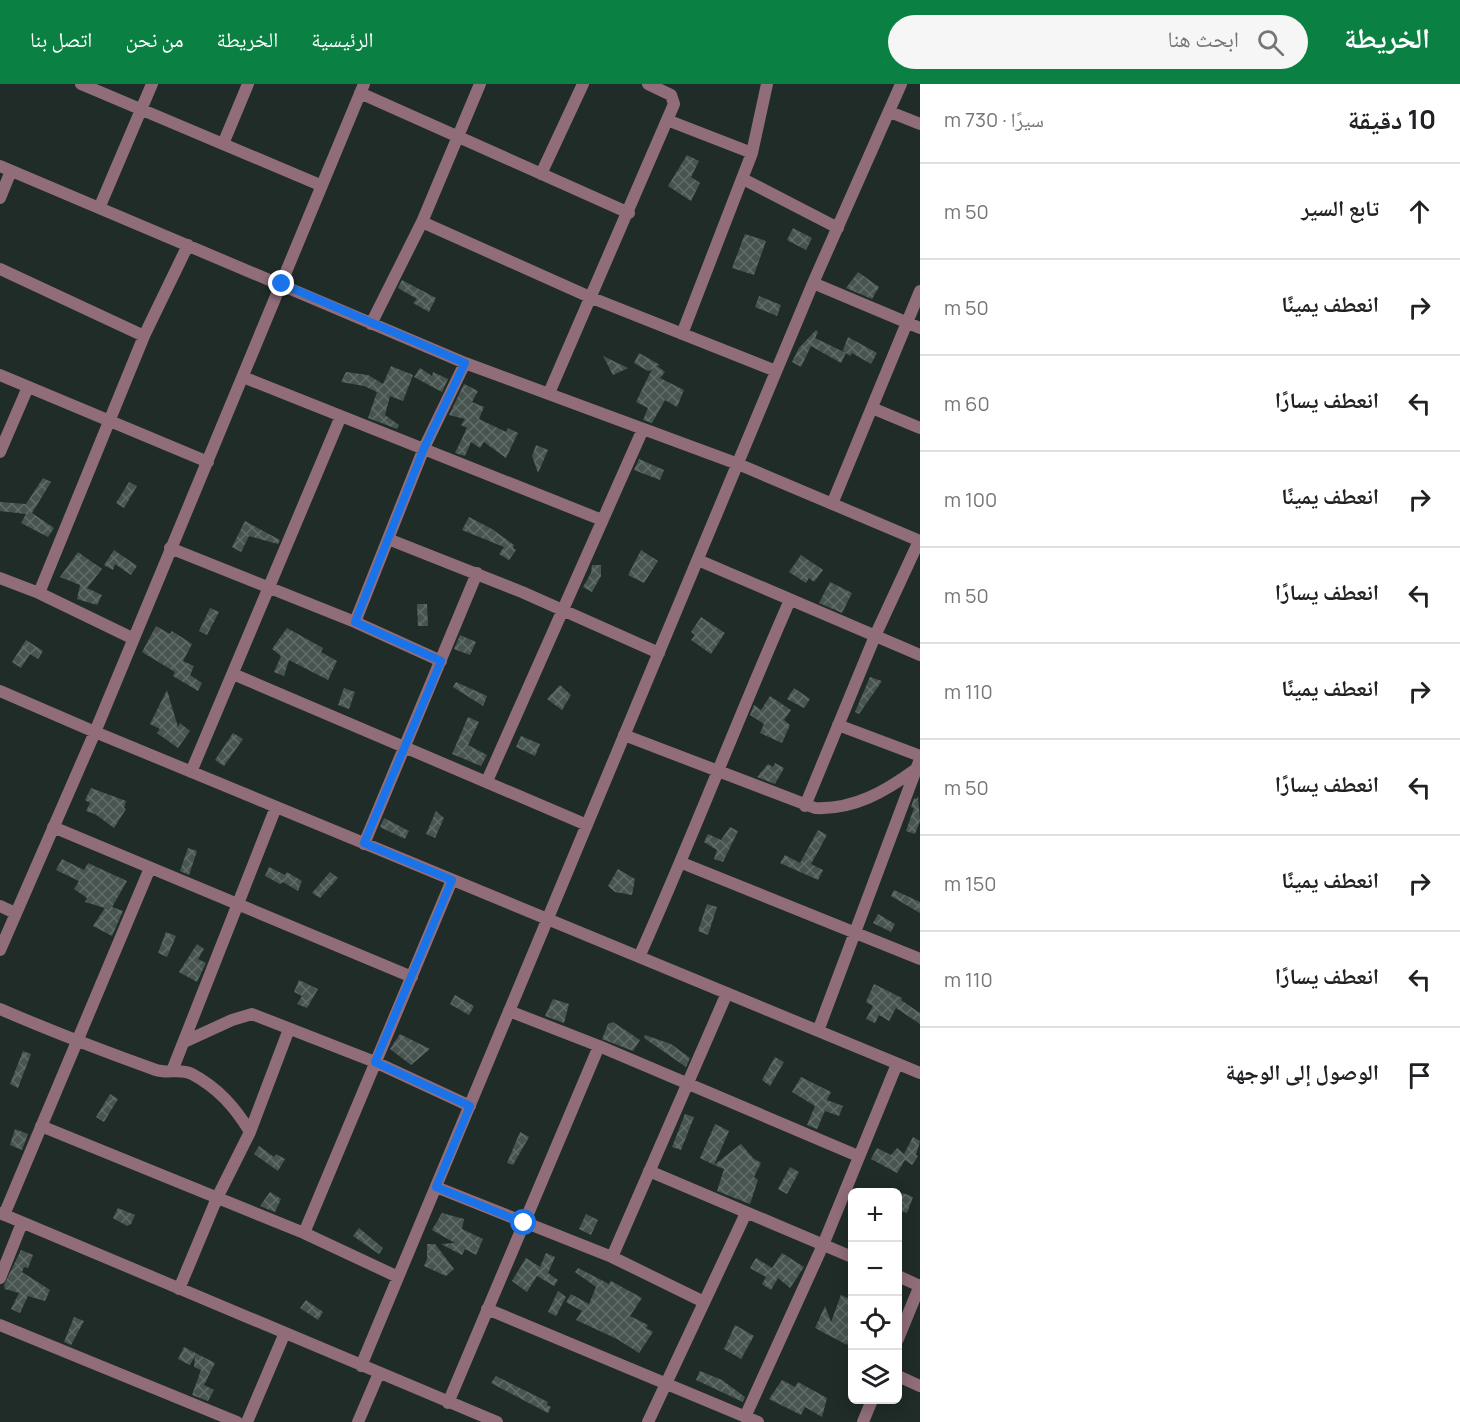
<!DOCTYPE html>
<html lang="ar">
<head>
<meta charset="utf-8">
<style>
	:root { --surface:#fff; --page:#f6f6f6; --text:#202124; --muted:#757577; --line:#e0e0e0; --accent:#0b8043 }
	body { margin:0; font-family:Manrope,"Noto Naskh Arabic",sans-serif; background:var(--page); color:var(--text); direction:rtl }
	.controls { position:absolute; right:18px; bottom:18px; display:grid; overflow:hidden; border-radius:9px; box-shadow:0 3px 15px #0003 }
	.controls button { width:54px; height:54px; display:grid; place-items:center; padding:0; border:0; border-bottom:2px solid var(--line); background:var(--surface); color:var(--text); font:30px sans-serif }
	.stop { position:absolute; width:18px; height:18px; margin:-14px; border:4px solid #1a73e8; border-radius:50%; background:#fff }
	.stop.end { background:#1a73e8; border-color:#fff; box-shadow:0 2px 6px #0008 }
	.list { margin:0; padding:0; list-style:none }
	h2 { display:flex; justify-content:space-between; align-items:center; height:78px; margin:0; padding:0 24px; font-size:26px }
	h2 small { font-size:20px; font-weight:400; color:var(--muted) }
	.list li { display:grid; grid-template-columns:39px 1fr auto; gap:18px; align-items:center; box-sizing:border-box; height:96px; padding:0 24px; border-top:2px solid var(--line) }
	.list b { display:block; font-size:22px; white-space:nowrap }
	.list em { font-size:20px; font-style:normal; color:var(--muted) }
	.icon { flex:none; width:33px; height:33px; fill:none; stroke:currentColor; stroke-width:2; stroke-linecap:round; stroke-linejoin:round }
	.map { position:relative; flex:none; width:920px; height:1338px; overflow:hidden; direction:ltr }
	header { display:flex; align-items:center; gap:36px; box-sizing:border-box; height:84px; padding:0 30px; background:var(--accent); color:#fff }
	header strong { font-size:28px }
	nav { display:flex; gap:33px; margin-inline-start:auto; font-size:21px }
	.search { width:420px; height:54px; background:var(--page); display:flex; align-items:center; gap:15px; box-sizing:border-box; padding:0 21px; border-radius:33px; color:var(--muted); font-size:22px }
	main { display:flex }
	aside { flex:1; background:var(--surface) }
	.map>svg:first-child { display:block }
	.building { fill:url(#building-cross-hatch) }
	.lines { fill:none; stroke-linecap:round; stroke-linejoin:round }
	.street { stroke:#906d79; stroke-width:12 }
	.route { stroke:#1a73e8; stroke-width:8 }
</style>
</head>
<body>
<header>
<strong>الخريطة</strong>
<div class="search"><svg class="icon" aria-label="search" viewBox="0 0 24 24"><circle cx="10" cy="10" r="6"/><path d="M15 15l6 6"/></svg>ابحث هنا</div>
<nav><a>الرئيسية</a><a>الخريطة</a><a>من نحن</a><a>اتصل بنا</a></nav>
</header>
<main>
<aside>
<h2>10 دقيقة<small>سيرًا · 730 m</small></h2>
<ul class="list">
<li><svg class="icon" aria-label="ahead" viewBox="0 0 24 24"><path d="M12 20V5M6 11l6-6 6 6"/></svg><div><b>تابع السير</b></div><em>50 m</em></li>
<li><svg class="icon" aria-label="right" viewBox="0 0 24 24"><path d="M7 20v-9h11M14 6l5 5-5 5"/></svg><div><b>انعطف يمينًا</b></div><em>50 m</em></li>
<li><svg class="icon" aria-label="left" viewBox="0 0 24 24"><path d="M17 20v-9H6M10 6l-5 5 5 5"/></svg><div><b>انعطف يسارًا</b></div><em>60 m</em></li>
<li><svg class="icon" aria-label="right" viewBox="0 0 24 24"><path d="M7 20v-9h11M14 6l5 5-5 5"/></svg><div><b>انعطف يمينًا</b></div><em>100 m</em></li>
<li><svg class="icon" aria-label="left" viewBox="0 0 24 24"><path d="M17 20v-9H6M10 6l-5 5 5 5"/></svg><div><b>انعطف يسارًا</b></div><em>50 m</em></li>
<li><svg class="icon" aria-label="right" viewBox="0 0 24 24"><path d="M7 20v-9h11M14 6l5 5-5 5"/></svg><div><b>انعطف يمينًا</b></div><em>110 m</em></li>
<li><svg class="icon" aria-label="left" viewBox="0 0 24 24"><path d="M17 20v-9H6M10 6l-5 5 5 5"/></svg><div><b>انعطف يسارًا</b></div><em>50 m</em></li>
<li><svg class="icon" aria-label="right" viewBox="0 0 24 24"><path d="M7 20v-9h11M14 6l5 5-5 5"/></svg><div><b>انعطف يمينًا</b></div><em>150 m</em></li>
<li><svg class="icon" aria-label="left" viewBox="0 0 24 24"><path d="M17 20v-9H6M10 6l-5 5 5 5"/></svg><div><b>انعطف يسارًا</b></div><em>110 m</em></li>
<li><svg class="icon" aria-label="arrive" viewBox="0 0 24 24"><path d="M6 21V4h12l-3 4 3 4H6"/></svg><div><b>الوصول إلى الوجهة</b></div></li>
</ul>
</aside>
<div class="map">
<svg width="920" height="1338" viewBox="0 0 920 1338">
	<defs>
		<pattern id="building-cross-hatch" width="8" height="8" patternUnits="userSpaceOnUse" patternTransform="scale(1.5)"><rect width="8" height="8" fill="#475450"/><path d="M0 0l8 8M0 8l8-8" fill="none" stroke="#616d69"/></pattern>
	</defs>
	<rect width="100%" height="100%" fill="#202c28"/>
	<path class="building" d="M687,71L699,77L691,93L700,99L691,117L668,102Z
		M793,144L812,154L806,166L787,156Z
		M745,150L766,157L754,191L732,184Z
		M858,188L879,203L872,215L846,204Z
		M402,196L436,214L429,228L413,219L417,215L398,204Z
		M759,212L781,221L777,232L755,223Z
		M816,246L818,248L815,254L846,269L843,266L848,253L877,269L871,280L852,269L850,272L846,269L841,279L811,262L801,283L792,278L799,264Z
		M639,269L660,281L657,282L665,288L660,294L684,306L677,323L665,316L652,339L643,336L648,324L636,318L652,285L648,287L634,279Z
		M603,272L628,284L613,291Z
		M391,282L413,291L403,317L390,312L385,331L399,341L397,345L368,334L377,308L364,302L341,298L346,288L368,291L383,300Z
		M420,284L432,292L433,288L448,295L442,308L414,293Z
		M464,300L478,307L472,318L484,323L479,335L506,348L508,344L518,349L506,374L484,358L480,364L471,358L465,372L455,369L467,344L461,341L465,335L449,331Z
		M536,361L548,366L538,389L532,372Z
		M639,375L664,386L660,396L634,386Z
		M43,394L51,398L32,429L54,444L48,453L21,439L26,430L0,427V418L26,420Z
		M129,398L137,402L124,424L116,419Z
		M469,433L492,445L514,461L513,464L516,466L509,476L499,470L504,463L462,446Z
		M245,437L280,456L278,460L249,452L241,468L232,463Z
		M114,466L137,482L131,491L115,480L113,486L104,481Z
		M641,466L658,477L644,499L628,491Z
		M78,468L102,485L87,504L102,511L97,521L77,515L80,501L60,493Z
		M801,471L823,486L814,498L809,494L806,499L789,488Z
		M592,481H601V492L592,508L583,503L591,489Z
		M830,498L852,509L842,529L819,519Z
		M417,520H427L428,542H418Z
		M210,524L219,528L207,551L199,547Z
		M701,533L725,549L711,570L691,556L695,551L691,548Z
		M156,542L170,550L172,547L192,560L183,577L194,582L190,591L202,599L198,607L173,592L175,588L142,568Z
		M287,544L323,564L321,568L337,577L328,596L289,576L284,592L274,588L281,572L272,565Z
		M460,551L476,558L470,571L454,565Z
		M26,556L43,567L38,575L30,570L21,584L12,578Z
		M870,593L882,597L859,630L855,628Z
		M456,598L487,612L483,622L453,603Z
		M560,601L571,611L562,626L547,615Z
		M344,604L355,608L349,625L338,621Z
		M794,604L810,615L804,624L787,615Z
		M167,606L178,643L180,639L190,647L178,664L157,649L160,645L150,640Z
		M770,612L791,626L784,636L790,641L782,659L760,649L764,640L750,631L754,621L761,626Z
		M468,633L479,638L468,661L487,671L481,682L452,670Z
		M233,649L243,655L224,682L215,676Z
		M521,652L540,660L535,672L516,663Z
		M775,679L784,684L775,700L757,693L768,680L773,683Z
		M91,704L126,717L124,724L126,725L114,744L95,730L86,727L90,719L85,716Z
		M918,712L920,737L915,750L906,747L914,724L911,723L914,714L917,715Z
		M436,727L444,734L435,754L426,750Z
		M384,734L409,747L405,755L380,743Z
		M730,743L738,747L723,778L714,775L717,766L704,758L708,750L721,756Z
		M818,746L827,751L811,780L823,786L818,796L780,779L785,771L800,779Z
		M188,764L197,767L189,791L180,787Z
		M62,775L84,786L88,779L127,797L112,823L123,827L112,852L93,842L105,824L85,818L87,814L74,805L79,797L56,786Z
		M269,783L285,791L287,788L302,797L298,807L283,798L280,800L265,792Z
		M618,785L635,795L632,811L615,808L608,802Z
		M330,788L338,794L320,814L312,809Z
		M894,806L920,818V829L891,812Z
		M707,820L717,823L708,851L698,847Z
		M878,830L895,840L891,848L873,839Z
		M166,848L176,852L167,873L158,869Z
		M197,860L204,865L198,875L206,879L197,898L179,888Z
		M299,896L318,905L307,924L297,920L302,912L294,908Z
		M874,900L902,914L901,916L920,929V940L896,924L889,937L879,931L875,939L866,935L873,922L866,918Z
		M455,911L474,922L469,931L450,920Z
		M553,915L569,920L564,939L545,932Z
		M613,938L640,956L633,967L602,955L608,940Z
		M400,950L430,965L411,981L390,965Z
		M645,951L671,960L690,974L686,983L644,954Z
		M23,967L31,970L18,1004L10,1000Z
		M775,973L784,978L770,1002L762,996Z
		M801,993L831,1008L827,1016L843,1022L839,1032L825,1027L817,1045L807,1041L815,1022L792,1008Z
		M110,1010L118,1015L104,1038L96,1033Z
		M685,1030L694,1033L681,1066L672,1063Z
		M715,1040L729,1047L714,1081L700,1074Z
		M15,1045L28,1050L22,1066L10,1061Z
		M520,1048L529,1053L513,1081L507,1079Z
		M913,1053L920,1057L916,1071L918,1072L912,1081L905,1076L897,1089L871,1075L877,1064L891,1071L897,1064L904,1070Z
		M741,1060L753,1074L761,1079L754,1093L758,1096L750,1120L717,1107L724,1085L714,1081Z
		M259,1062L274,1073L276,1070L285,1075L278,1087L254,1070Z
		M790,1083L799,1088L787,1110L778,1105Z
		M270,1108L281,1115L275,1128L260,1122Z
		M903,1109L913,1113L907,1129L897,1126Z
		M118,1124L135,1131L131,1140L127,1142L113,1134Z
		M442,1129L464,1135L462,1145L483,1155L476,1171L465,1165L462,1171L441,1160L455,1159L432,1146Z
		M586,1130L598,1136L591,1151L579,1145Z
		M359,1144L383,1164L379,1170L353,1152Z
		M427,1160H435L454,1185L446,1192L424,1182L427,1175Z
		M21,1166L33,1171L28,1184L24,1183L22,1188L50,1206L45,1217L28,1212L20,1229L11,1225L19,1209L5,1205L4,1201Z
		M546,1169L555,1173L548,1189L558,1196L554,1202L537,1192L527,1208L512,1197L526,1174L540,1183Z
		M782,1169L804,1183L790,1204L778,1194L771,1206L762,1200L766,1193L750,1184L756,1174L772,1184Z
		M578,1184L609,1200L611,1197L642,1214L630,1232L648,1241L646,1244L653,1248L639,1269L617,1255L576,1236L582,1227L566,1218L571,1210L589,1220L596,1203L575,1188Z
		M558,1207L566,1213L556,1232L548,1228Z
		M841,1211L852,1216V1251L847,1261L815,1244L825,1222L831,1238Z
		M306,1216L323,1228L318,1236L300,1224Z
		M74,1233L84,1237L71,1261L64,1258Z
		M735,1241L754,1252L741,1275L724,1265Z
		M184,1263L215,1279L204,1301L214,1306L208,1317L192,1311L201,1286L194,1283L195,1272L190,1281L178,1275Z
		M700,1287L722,1296L745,1313L743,1318L696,1296Z
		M496,1292L548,1318L547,1321L551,1323L548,1329L491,1299Z
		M782,1296L795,1303L798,1298L827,1314L822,1333L805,1323L801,1331L769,1315Z"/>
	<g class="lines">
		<path class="street" d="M81,0L320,101
			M360,9L629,129
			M890,28L920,40
			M667,36L752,69
			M223,60L248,0
			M0,82L465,279L738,380L920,457
			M541,90L583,0
			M743,95L838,144
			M0,114L11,87
			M100,122L152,0
			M422,138L592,214L776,287
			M0,185L144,252
			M813,199L920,244
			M371,240L422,138L480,0
			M682,250L752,69L767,0
			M0,291L208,378
			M243,293L602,436
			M549,309L674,20L671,11L648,0
			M872,324L920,344
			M0,368L28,303
			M832,420L920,207
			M388,455L522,508L659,569
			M170,464L355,538L441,577
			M698,476L920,571
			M0,494L39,509L132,554
			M39,509L144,252L188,161
			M355,538L424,364L465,279
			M233,590L587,741
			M0,607L95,648L920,989
			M838,641L920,672
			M624,651L815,724C854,726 886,707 916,685
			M191,688L341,332
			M487,697L643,345
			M805,722L875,552L919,457
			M53,743L412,893
			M364,760L477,489
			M682,779L920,875
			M0,822L15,829
			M0,866L95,648L364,0
			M639,873C692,755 738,634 790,516
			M0,925C51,947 103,967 156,986C168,990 179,984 192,990C218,1004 235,1023 250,1048
			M509,927L599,962L858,1072
			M818,947L920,675
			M184,958L232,936L252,930L375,978L470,1022
			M172,987L276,723
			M41,1042L304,1149L398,1193
			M649,1087L852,1173
			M436,1103L612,1173L704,1218
			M0,1129L497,1338
			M4,1131L150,784
			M304,1149L452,796
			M612,1173L727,909
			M898,1192L920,1202
			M0,1194L22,1139
			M179,1205L217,1114L250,1048L289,945
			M487,1225L758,1338
			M0,1241L237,1338
			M898,1255L920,1201
			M361,1282L813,199L901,0
			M898,1292L920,1302
			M448,1319L599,962
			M745,1333L823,1161L897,980
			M247,1338L284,1251
			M358,1338L379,1289
			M648,1338L746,1129
			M863,1338L872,1316"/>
	</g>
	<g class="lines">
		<path class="route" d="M282,200L465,279L424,364L355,538L441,577L364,759L452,796L375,978L470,1022L436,1103L524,1139"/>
	</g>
</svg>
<div class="controls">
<button>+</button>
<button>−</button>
<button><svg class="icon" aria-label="locate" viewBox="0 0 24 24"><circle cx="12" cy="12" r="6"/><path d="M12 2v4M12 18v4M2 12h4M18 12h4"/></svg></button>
<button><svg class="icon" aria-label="layers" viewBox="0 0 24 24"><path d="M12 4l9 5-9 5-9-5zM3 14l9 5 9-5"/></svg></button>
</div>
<div class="stop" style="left:524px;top:1139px"></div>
<div class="stop end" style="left:282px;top:200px"></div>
</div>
</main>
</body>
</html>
